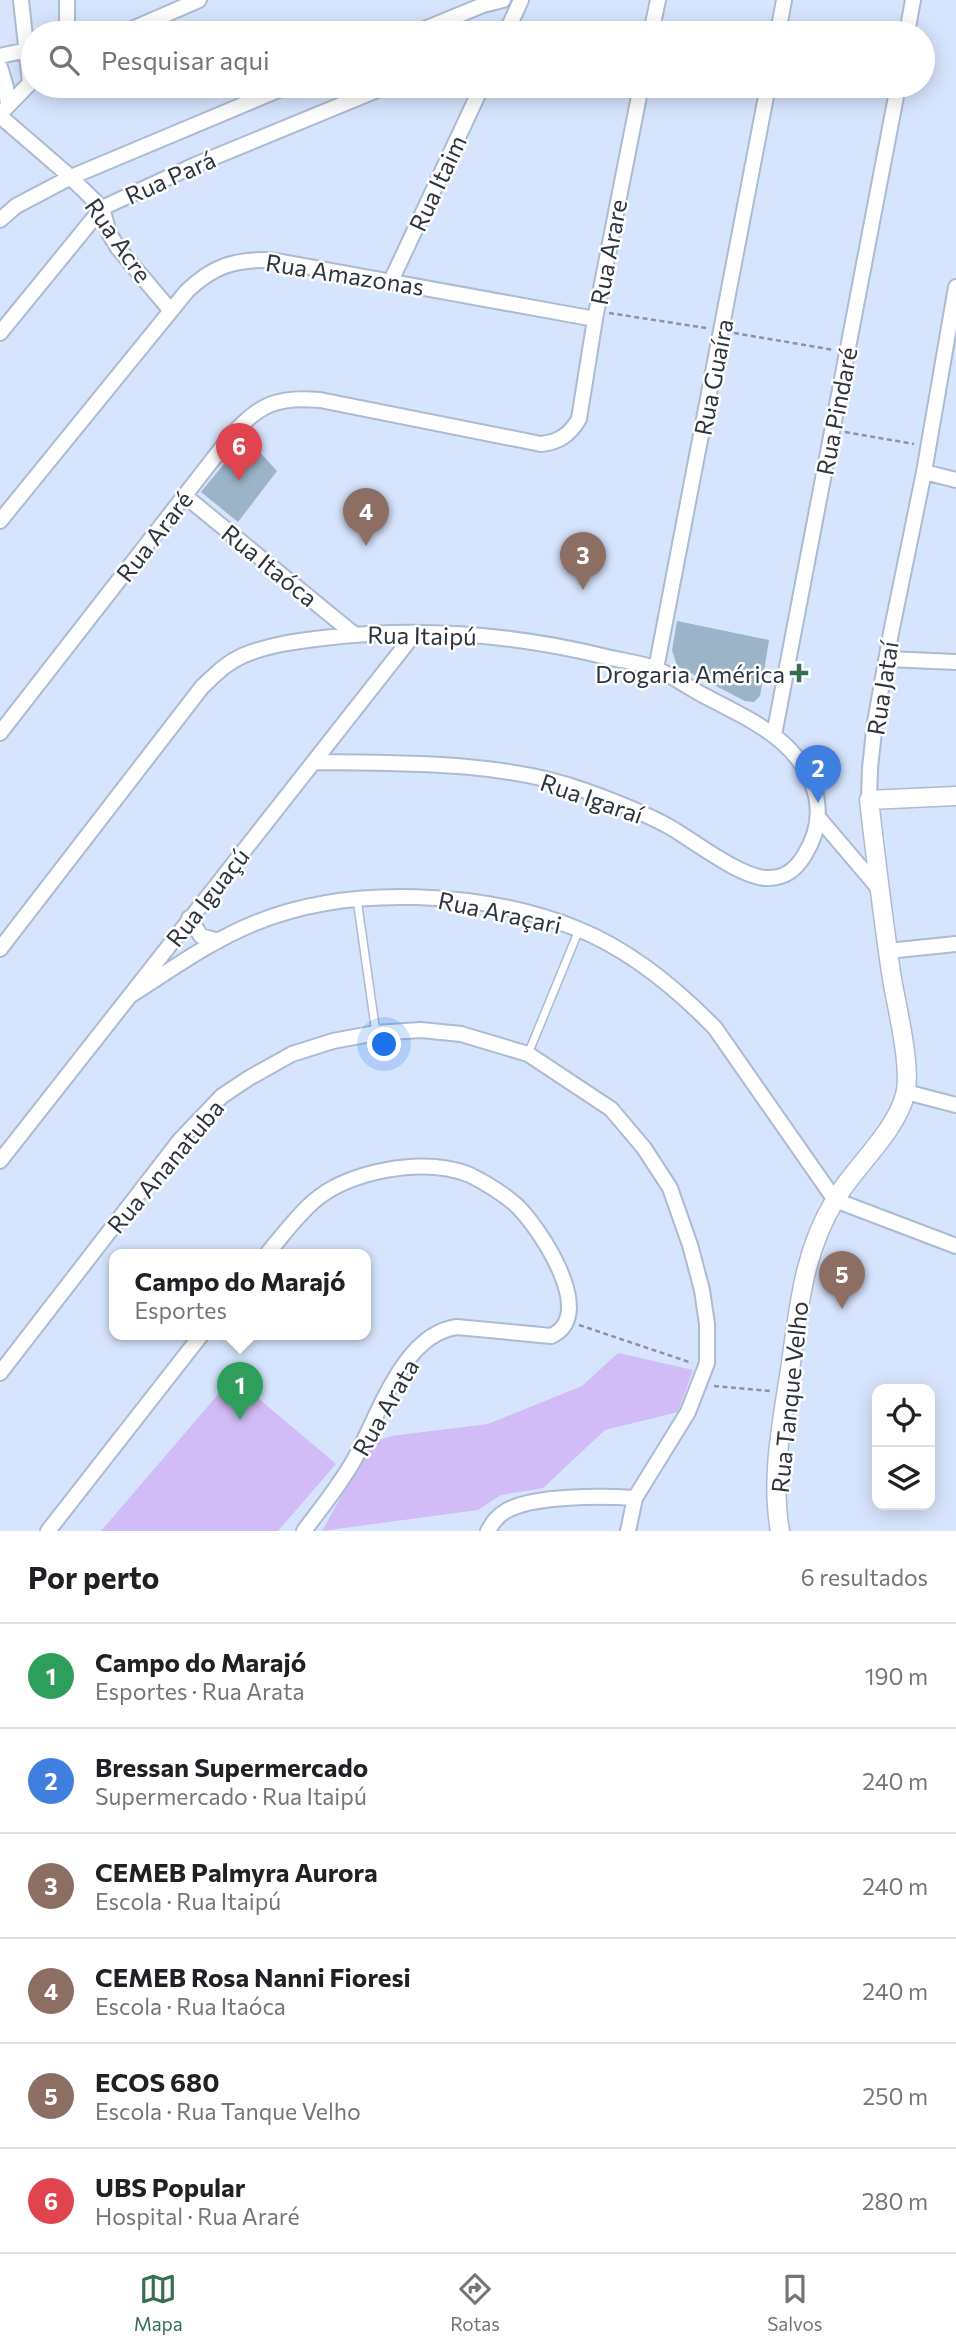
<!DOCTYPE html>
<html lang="pt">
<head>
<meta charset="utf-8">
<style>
	:root { --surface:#fff; --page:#f6f6f6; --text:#202124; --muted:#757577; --line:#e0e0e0; --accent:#366e55 }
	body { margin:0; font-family:Commissioner,sans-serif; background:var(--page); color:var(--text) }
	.controls { position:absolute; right:21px; bottom:21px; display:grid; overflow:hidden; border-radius:14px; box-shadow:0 4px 18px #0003 }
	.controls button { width:63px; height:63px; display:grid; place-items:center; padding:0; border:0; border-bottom:2px solid var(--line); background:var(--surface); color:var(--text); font:35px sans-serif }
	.you { position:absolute; left:385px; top:1045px; width:24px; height:24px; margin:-18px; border:5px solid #fff; border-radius:50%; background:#1a73e8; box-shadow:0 0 0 10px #1a73e833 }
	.badge { display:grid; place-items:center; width:46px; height:46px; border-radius:50%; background:var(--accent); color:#fff; font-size:23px; font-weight:700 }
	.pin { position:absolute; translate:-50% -58px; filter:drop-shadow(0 2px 4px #0008) }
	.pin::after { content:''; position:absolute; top:37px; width:24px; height:21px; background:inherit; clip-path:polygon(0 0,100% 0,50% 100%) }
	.popup { position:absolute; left:109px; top:1249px; width:262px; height:91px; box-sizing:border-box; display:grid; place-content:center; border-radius:14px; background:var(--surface); filter:drop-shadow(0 2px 5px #0005); font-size:23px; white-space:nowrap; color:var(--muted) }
	.popup b { font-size:26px; color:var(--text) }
	.popup::after { content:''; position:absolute; left:50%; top:100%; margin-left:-14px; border:14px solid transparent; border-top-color:var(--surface) }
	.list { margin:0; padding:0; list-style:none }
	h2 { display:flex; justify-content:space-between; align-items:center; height:91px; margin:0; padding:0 28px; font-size:30px }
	h2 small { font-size:23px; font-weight:400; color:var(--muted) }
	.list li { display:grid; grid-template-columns:46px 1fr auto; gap:21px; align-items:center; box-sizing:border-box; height:105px; padding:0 28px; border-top:2px solid var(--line) }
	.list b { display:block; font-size:26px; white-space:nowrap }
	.list p { margin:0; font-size:23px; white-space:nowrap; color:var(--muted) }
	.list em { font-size:23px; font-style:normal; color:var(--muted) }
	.icon { flex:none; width:38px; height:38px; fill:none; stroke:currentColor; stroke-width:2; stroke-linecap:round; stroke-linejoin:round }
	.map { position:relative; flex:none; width:956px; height:1531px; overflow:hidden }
	.search { position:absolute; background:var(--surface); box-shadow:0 4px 18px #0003; left:21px; right:21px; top:21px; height:77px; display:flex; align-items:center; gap:18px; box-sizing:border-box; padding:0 24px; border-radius:38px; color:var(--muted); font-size:26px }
	.sheet { height:721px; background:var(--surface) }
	nav { display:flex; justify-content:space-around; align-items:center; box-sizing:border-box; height:98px; border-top:2px solid var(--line); background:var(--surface); font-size:19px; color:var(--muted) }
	nav a { display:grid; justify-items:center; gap:4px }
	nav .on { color:var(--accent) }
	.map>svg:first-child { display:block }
	.green { fill:#d1bcf8 }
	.building { fill:#9cb4c7 }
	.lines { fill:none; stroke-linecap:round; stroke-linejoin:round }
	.service-casing { stroke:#acbad2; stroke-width:10 }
	.minor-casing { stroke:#acbad2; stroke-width:18 }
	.tertiary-casing { stroke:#acbad2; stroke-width:21 }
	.path { stroke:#8993a5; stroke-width:2.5; stroke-dasharray:5 3.5; stroke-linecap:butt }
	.service { stroke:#fff; stroke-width:7 }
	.minor { stroke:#fff; stroke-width:14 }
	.tertiary { stroke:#fff; stroke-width:18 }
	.poi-dot { fill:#366e55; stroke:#fff; stroke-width:2.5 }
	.labels { text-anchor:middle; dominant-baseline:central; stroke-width:5; stroke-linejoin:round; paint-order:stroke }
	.street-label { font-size:24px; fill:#2e333d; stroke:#fff }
	.poi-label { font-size:24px; fill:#2e333d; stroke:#fff; text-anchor:end }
</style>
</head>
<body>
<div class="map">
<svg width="956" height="1531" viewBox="0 0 956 1531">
	<rect width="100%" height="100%" fill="#d6e4fd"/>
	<path class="green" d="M618,1353L693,1370L678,1412L605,1430L543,1488L501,1495L478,1510L322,1531L371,1443L391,1436L488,1424L582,1386Z
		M233,1377L336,1464L278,1531H101Z"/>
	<path class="building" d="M246,437L277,471L238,522L201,492Z
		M677,621L769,640L760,696L754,702L745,701L677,666L672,650Z"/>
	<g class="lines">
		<defs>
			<path id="service" d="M357,899L376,1033
				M528,1054L579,930"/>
			<path id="minor" d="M21,0L30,83
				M67,33V0
				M123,33L199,0
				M415,33L483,5L503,0
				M506,33L521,0
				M651,33L658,0
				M778,33L784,0
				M907,33L913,0
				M0,56L27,50
				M0,67L6,87L8,106
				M0,114L33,80
				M0,116L66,173L102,208L109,233L118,248L171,311
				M0,220L16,206L71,177L288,86
				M391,281L482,86
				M0,333L102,208L195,165L387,86
				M924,472L956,480
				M185,496L355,635
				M0,521L187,291C213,266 235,259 271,260L595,319
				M887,659L956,662
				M656,669L768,86
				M0,733L231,436C259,404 278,396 320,400L541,444C560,442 570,434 579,419L595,319L641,86
				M774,735L898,86
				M869,800L870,768L875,722L891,633L924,472L956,287
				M818,817L880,890
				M189,918L201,936L218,941
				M0,949L202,687C215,675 226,663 242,656C267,645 297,641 323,638C418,627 514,634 607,657C623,661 642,663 657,669C672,676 687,686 701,694C729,709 759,722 783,743C817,774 830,815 804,856C795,870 785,878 768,878C742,879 693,840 668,826C642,812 614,801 586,791C505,761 400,763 315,762
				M888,951L956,944
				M131,995C171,970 210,941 255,923C349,884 484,891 578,929C630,950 676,988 715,1028L835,1200L956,1246
				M906,1092L956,1105
				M0,1161L415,633
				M267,1254C282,1236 296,1217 313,1202C333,1184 360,1175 386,1170C414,1165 443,1164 470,1175C486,1183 502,1193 515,1204C538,1225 599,1315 551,1336L457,1327C402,1334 378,1418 354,1460C340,1485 321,1508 304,1531
				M0,1373L180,1140L222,1096L249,1078L292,1054L333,1041L376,1033L421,1030L461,1034L528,1054L611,1109L644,1148L670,1188L690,1245L702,1290L707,1324V1363L688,1412L635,1498L628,1531
				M48,1531L202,1334
				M488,1531C492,1523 497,1516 506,1511C533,1495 603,1496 635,1498"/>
			<path id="tertiary" d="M780,1531C770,1475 783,1418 791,1363C799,1305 804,1251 835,1200C855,1166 895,1133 905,1095C912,1068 897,1008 892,979C883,920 876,860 869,800L956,796"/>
		</defs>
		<use href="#service" class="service-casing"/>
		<use href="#minor" class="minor-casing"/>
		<use href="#tertiary" class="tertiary-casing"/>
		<path class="path" d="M609,313L706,328
			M734,333L834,350
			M845,432L914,444
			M579,1325L692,1363
			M714,1386L770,1391"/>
		<use href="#service" class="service"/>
		<use href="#minor" class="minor"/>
		<use href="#tertiary" class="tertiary"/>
	</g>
	<path class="poi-dot" d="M795.5 662.5h7v7h7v7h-7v7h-7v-7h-7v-7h7z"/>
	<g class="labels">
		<g class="street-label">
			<text transform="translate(170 177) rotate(-24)">Rua Pará</text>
			<text transform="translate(437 183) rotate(-65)">Rua Itaim</text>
			<text transform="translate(119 240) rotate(55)">Rua Acre</text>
			<text transform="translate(608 252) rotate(-79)">Rua Arare</text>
			<text transform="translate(345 274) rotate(9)">Rua Amazonas</text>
			<text transform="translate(713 377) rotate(-79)">Rua Guaíra</text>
			<text transform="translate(836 411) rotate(-79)">Rua Pindaré</text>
			<text transform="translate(154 536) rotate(-52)">Rua Araré</text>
			<text transform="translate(270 565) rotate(39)">Rua Itaóca</text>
			<text transform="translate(422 635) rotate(1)">Rua Itaipú</text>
			<text transform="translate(882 688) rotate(-81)">Rua Jataí</text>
			<text transform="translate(592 798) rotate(19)">Rua Igaraí</text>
			<text transform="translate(207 897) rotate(-52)">Rua Iguaçú</text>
			<text transform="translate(500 912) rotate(12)">Rua Araçari</text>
			<text transform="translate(165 1166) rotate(-50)">Rua Ananatuba</text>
			<text transform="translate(789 1397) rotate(-84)">Rua Tanque Velho</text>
			<text transform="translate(385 1407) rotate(-60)">Rua Arata</text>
		</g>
		<g class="poi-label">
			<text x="785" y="673">Drogaria América</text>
		</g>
	</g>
</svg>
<div class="controls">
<button><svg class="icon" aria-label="locate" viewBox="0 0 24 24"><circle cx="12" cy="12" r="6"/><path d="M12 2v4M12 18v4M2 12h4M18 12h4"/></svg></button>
<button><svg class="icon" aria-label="layers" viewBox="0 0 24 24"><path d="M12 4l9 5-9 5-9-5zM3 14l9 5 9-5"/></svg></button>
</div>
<div class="you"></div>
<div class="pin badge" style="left:240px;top:1420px;background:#2e9e5b">1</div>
<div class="popup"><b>Campo do Marajó</b>Esportes</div>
<div class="pin badge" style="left:818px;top:803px;background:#3f7fe0">2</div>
<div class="pin badge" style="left:583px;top:590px;background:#8d6e63">3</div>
<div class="pin badge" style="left:366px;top:546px;background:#8d6e63">4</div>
<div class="pin badge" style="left:842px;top:1309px;background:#8d6e63">5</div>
<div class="pin badge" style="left:239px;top:481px;background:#e0444e">6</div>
<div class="search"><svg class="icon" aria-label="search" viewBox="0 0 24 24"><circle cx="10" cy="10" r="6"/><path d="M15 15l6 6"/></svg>Pesquisar aqui</div>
</div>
<section class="sheet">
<h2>Por perto<small>6 resultados</small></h2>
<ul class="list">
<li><span class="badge" style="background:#2e9e5b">1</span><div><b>Campo do Marajó</b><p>Esportes · Rua Arata</p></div><em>190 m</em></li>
<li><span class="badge" style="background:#3f7fe0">2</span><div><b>Bressan Supermercado</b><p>Supermercado · Rua Itaipú</p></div><em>240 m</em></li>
<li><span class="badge" style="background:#8d6e63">3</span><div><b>CEMEB Palmyra Aurora</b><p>Escola · Rua Itaipú</p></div><em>240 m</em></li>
<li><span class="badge" style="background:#8d6e63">4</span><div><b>CEMEB Rosa Nanni Fioresi</b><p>Escola · Rua Itaóca</p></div><em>240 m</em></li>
<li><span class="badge" style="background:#8d6e63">5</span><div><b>ECOS 680</b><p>Escola · Rua Tanque Velho</p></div><em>250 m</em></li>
<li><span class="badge" style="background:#e0444e">6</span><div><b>UBS Popular</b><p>Hospital · Rua Araré</p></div><em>280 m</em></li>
</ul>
</section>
<nav>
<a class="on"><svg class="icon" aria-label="map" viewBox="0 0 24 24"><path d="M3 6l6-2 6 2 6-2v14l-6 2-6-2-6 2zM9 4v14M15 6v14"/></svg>Mapa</a>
<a><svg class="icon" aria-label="directions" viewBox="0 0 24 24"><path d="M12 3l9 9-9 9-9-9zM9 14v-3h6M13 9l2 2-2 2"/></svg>Rotas</a>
<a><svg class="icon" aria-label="saved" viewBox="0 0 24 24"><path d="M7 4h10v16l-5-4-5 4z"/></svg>Salvos</a>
</nav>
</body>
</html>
